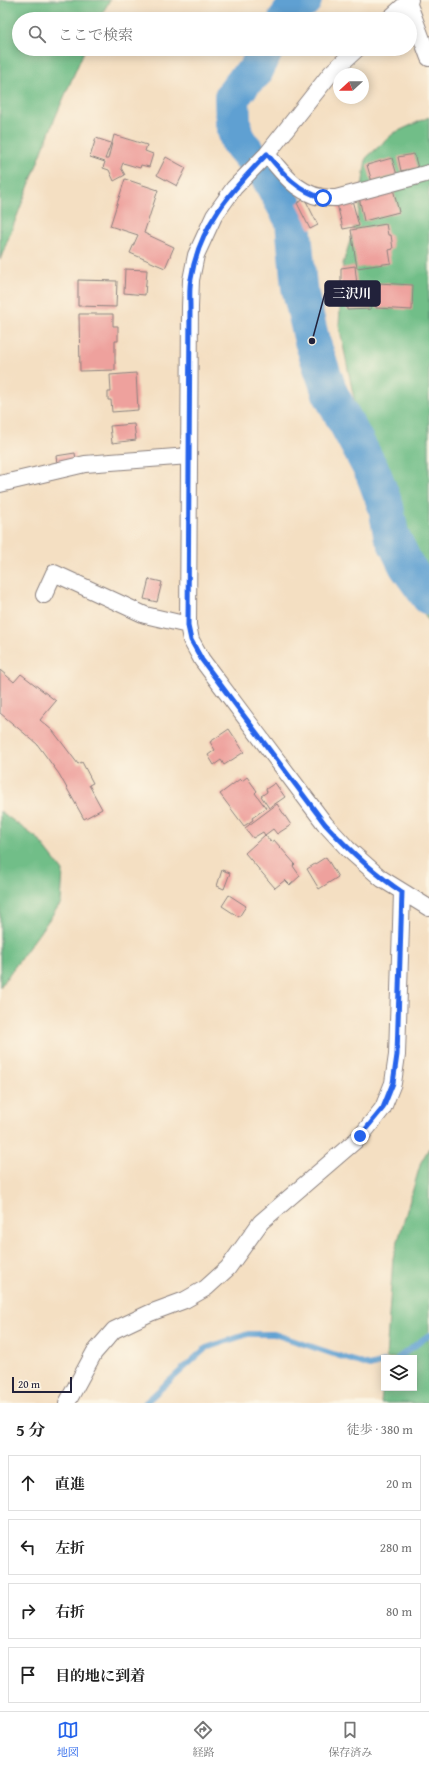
<!DOCTYPE html>
<html lang="ja">
<head>
<meta charset="utf-8">
<style>
	:root { --surface:#fff; --page:#f6f6f6; --text:#222; --muted:#767676; --line:#e0e0e0; --accent:#2563eb }
	body { margin:0; font-family:"Gentium Book Plus","Noto Serif JP",serif; background:var(--page); color:var(--text) }
	.controls { position:absolute; right:12px; bottom:12px; display:grid; overflow:hidden; border-radius:0px; box-shadow:0 2px 10px #0003 }
	.controls button { width:36px; height:36px; display:grid; place-items:center; padding:0; border:0; border-bottom:1px solid var(--line); background:var(--surface); color:var(--text); font:20px sans-serif }
	.compass { position:absolute; left:333px; top:68px; width:36px; height:36px; border-radius:50%; background:var(--surface); box-shadow:0 2px 10px #0003; rotate:249deg }
	.scale { position:absolute; left:12px; bottom:10px; width:60px; box-sizing:border-box; padding-left:4px; border:2px solid #22223b; border-top:0; font-size:11px; line-height:14px; white-space:nowrap; color:#22223b; -webkit-text-stroke:3px #fcf5e5; paint-order:stroke }
	.stop { position:absolute; width:12px; height:12px; margin:-9px; border:3px solid #2563eb; border-radius:50%; background:#fff }
	.stop.end { background:#2563eb; border-color:#fff; box-shadow:0 1px 4px #0008 }
	.list { margin:0; padding:0; list-style:none }
	h2 { display:flex; justify-content:space-between; align-items:center; height:52px; margin:0; padding:0 16px; font-size:17px }
	h2 small { font-size:13px; font-weight:400; color:var(--muted) }
	.list li { display:grid; grid-template-columns:26px 1fr auto; gap:12px; align-items:center; box-sizing:border-box; height:56px; margin:0 8px 8px; padding:0 8px; border:1px solid var(--line); border-radius:0px }
	.list b { display:block; font-size:15px; white-space:nowrap }
	.list em { font-size:13px; font-style:normal; color:var(--muted) }
	.icon { flex:none; width:22px; height:22px; fill:none; stroke:currentColor; stroke-width:2; stroke-linecap:round; stroke-linejoin:round }
	.map { position:relative; flex:none; width:429px; height:1403px; overflow:hidden }
	.search { position:absolute; background:var(--surface); box-shadow:0 2px 10px #0003; left:12px; right:12px; top:12px; height:44px; display:flex; align-items:center; gap:10px; box-sizing:border-box; padding:0 14px; border-radius:22px; color:var(--muted); font-size:15px }
	.sheet { height:308px; background:var(--surface) }
	nav { display:flex; justify-content:space-around; align-items:center; box-sizing:border-box; height:56px; border-top:1px solid var(--line); background:var(--surface); font-size:11px; color:var(--muted) }
	nav a { display:grid; justify-items:center; gap:2px }
	nav .on { color:var(--accent) }
	.map>svg:first-child { display:block }
	.forest { fill:#71be88; stroke:#4a7062 }
	.lines { fill:none; stroke-linecap:round; stroke-linejoin:round }
	.stream { stroke:#5fa0d2; stroke-width:6 }
	.river { stroke:#5fa0d2; stroke-width:36 }
	.building { fill:#eea19d }
	.minor-casing { stroke:#8b807e; stroke-width:18 }
	.minor { stroke:#fff; stroke-width:16 }
	.route { stroke:#2563eb; stroke-width:5 }
	.leader { fill:none; stroke:#22223b; stroke-width:1.5 }
	.callout-dot { fill:#22223b; stroke:#fcf5e5; stroke-width:1.5 }
	.callout { fill:#22223b; stroke:#22223b; stroke-width:1.5 }
	.callout-label { font-size:13px; text-anchor:middle; font-weight:bold; fill:#fff }
</style>
</head>
<body>
<div class="map">
<svg width="429" height="1403" viewBox="0 0 429 1403">
	<rect width="100%" height="100%" fill="#fcf5e5"/>
	<filter id="ink" filterUnits="userSpaceOnUse"><feTurbulence type="fractalNoise" baseFrequency=".025" numOctaves="2"/><feDisplacementMap in="SourceGraphic" scale="8" xChannelSelector="R" yChannelSelector="G"/><feConvolveMatrix kernelMatrix="1 2 1 2 8 2 1 2 1" color-interpolation-filters="sRGB"/></filter>
	<filter id="wash" filterUnits="userSpaceOnUse"><feTurbulence type="fractalNoise" baseFrequency=".012" numOctaves="4" result="noise"/><feDisplacementMap in="SourceGraphic" scale="16" xChannelSelector="R" yChannelSelector="G"/><feGaussianBlur stdDeviation="0.9" result="paint"/><feColorMatrix in="noise" values="0 0 0 0 0 0 0 0 0 0 0 0 0 0 0 0 0 1.4 0 .05"/><feComposite in="paint" operator="in"/></filter>
	<g filter="url(#wash)">
		<rect width="100%" height="100%" fill="#f4dfc2"/>
		<path class="forest" d="M0,0H110L99,19H19V49H85L55,118L0,260Z
			M429,117V622L418,603L398,551L379,476L360,428L339,325L343,264L359,211L366,158L394,133Z
			M0,811L38,839L63,871L61,903L0,987Z
			M429,1148V1403H381L384,1375V1388H414V1358H386L393,1258L421,1162Z"/>
		<g class="lines">
			<path class="stream" d="M398,1358L429,1335
				M145,1403L206,1348L248,1334H274L369,1366L384,1362"/>
			<path class="river" d="M286,19L293,9L304,0
				M266,49L255,72L245,80L232,97L233,123L238,141L268,176L293,221L299,287L312,341L330,393L373,473L386,507L391,534L406,565L429,597"/>
		</g>
		<g id="blocks">
			<path class="building" d="M114,135L147,145L145,151L153,154L149,167L141,165L140,168L123,163L121,168L125,175L114,181L109,170L103,168L105,162L90,157L96,138L111,143L105,159H108Z
				M414,154L418,168L401,171L398,157Z
				M166,157L186,168L177,186L157,175Z
				M392,158L397,175L372,182L367,165Z
				M125,179L158,190L144,233L174,247L165,268L130,253L138,235L110,226Z
				M393,189L399,212L364,221L359,197Z
				M305,199L318,225L310,229L297,203Z
				M352,200L359,226L343,229L337,204Z
				M386,224L388,235H391L393,249L389,250L391,263L357,268L351,230Z
				M355,266L357,285L341,286V268Z
				M125,269L147,270L145,295L124,293Z
				M78,280L117,281L116,307L78,306Z
				M378,283L413,285L412,310L376,308Z
				M370,286L371,309L347,310L346,287Z
				M79,314H113V326H118V341H115V370L80,371Z
				M136,373L138,410L112,412L111,400H108V392H111L110,375Z
				M134,424L136,440L112,443L110,426Z
				M75,453L76,460L57,463L56,456Z
				M149,579L162,582L157,602L144,599Z
				M0,670L14,682L21,674L56,701L40,720L53,731L78,764L82,762L93,783L89,785L102,809L84,819L59,774L37,744L0,713Z
				M229,729L244,752L224,765L221,760L214,765L208,755L215,750L210,742Z
				M247,777L257,791L255,793L266,808L252,818L253,820L244,826L220,794L240,779L242,781Z
				M275,783L285,797L269,808L261,796L267,792L266,789Z
				M277,804L291,825L277,834L273,829L265,835L263,832L253,838L245,828Z
				M265,835L271,842L274,840L295,864L293,866L300,876L290,885L285,880L275,888L245,853Z
				M326,857L338,877L319,889L307,869Z
				M222,870L230,873L224,889L217,886Z
				M229,895L246,906L239,917L222,906Z"/>
		</g>
	</g>
	<g filter="url(#ink)">
		<use href="#blocks" fill-opacity="0" stroke="#8b807e" stroke-width="1"/>
		<g class="lines">
			<defs>
				<path id="minor" d="M408,2L429,58
					M389,19L410,0
					M357,49L331,73L267,154L234,188L214,216L196,255L191,280L190,307L188,625L191,640L202,660L325,824L348,849L382,879L429,908
					M267,154C286,178 303,200 336,198L429,173
					M0,484L85,464L189,456
					M44,595L54,573L145,615L188,625
					M67,1403L94,1353L114,1330L150,1313L185,1300L206,1288L228,1268L261,1222L361,1136L383,1108L393,1083L397,1055L402,892"/>
			</defs>
			<use href="#minor" class="minor-casing"/>
			<use href="#minor" class="minor"/>
		</g>
	</g>
	<g class="lines" filter="url(#ink)">
		<path class="route" d="M323,198C298,191 283,174 267,154C231,191 199,226 191,279C189,288 190,298 190,307L188,626L191,640L202,660L325,824C349,850 373,873 402,892L397,1055L393,1083L383,1108L360,1136"/>
	</g>
	<path class="leader" d="M312 341L325 293"/>
	<circle class="callout-dot" cx="312" cy="341" r="4"/>
	<rect class="callout" x="325" y="281" width="55" height="25" rx="4"/>
	<g class="callout-label">
		<text x="352" y="298">三沢川</text>
	</g>
</svg>
<div class="controls">
<button><svg class="icon" aria-label="layers" viewBox="0 0 24 24"><path d="M12 4l9 5-9 5-9-5zM3 14l9 5 9-5"/></svg></button>
</div>
<svg class="compass" viewBox="-18 -18 36 36"><path d="M0-13l5 13h-10z" fill="#e53935"/><path d="M0 13l5-13h-10z" fill="#767676"/></svg>
<div class="scale">20 m</div>
<div class="stop" style="left:323px;top:198px"></div>
<div class="stop end" style="left:360px;top:1136px"></div>
<div class="search"><svg class="icon" aria-label="search" viewBox="0 0 24 24"><circle cx="10" cy="10" r="6"/><path d="M15 15l6 6"/></svg>ここで検索</div>
</div>
<section class="sheet">
<h2>5 分<small>徒歩 · 380 m</small></h2>
<ul class="list">
<li><svg class="icon" aria-label="ahead" viewBox="0 0 24 24"><path d="M12 20V5M6 11l6-6 6 6"/></svg><div><b>直進</b></div><em>20 m</em></li>
<li><svg class="icon" aria-label="left" viewBox="0 0 24 24"><path d="M17 20v-9H6M10 6l-5 5 5 5"/></svg><div><b>左折</b></div><em>280 m</em></li>
<li><svg class="icon" aria-label="right" viewBox="0 0 24 24"><path d="M7 20v-9h11M14 6l5 5-5 5"/></svg><div><b>右折</b></div><em>80 m</em></li>
<li><svg class="icon" aria-label="arrive" viewBox="0 0 24 24"><path d="M6 21V4h12l-3 4 3 4H6"/></svg><div><b>目的地に到着</b></div></li>
</ul>
</section>
<nav>
<a class="on"><svg class="icon" aria-label="map" viewBox="0 0 24 24"><path d="M3 6l6-2 6 2 6-2v14l-6 2-6-2-6 2zM9 4v14M15 6v14"/></svg>地図</a>
<a><svg class="icon" aria-label="directions" viewBox="0 0 24 24"><path d="M12 3l9 9-9 9-9-9zM9 14v-3h6M13 9l2 2-2 2"/></svg>経路</a>
<a><svg class="icon" aria-label="saved" viewBox="0 0 24 24"><path d="M7 4h10v16l-5-4-5 4z"/></svg>保存済み</a>
</nav>
</body>
</html>
